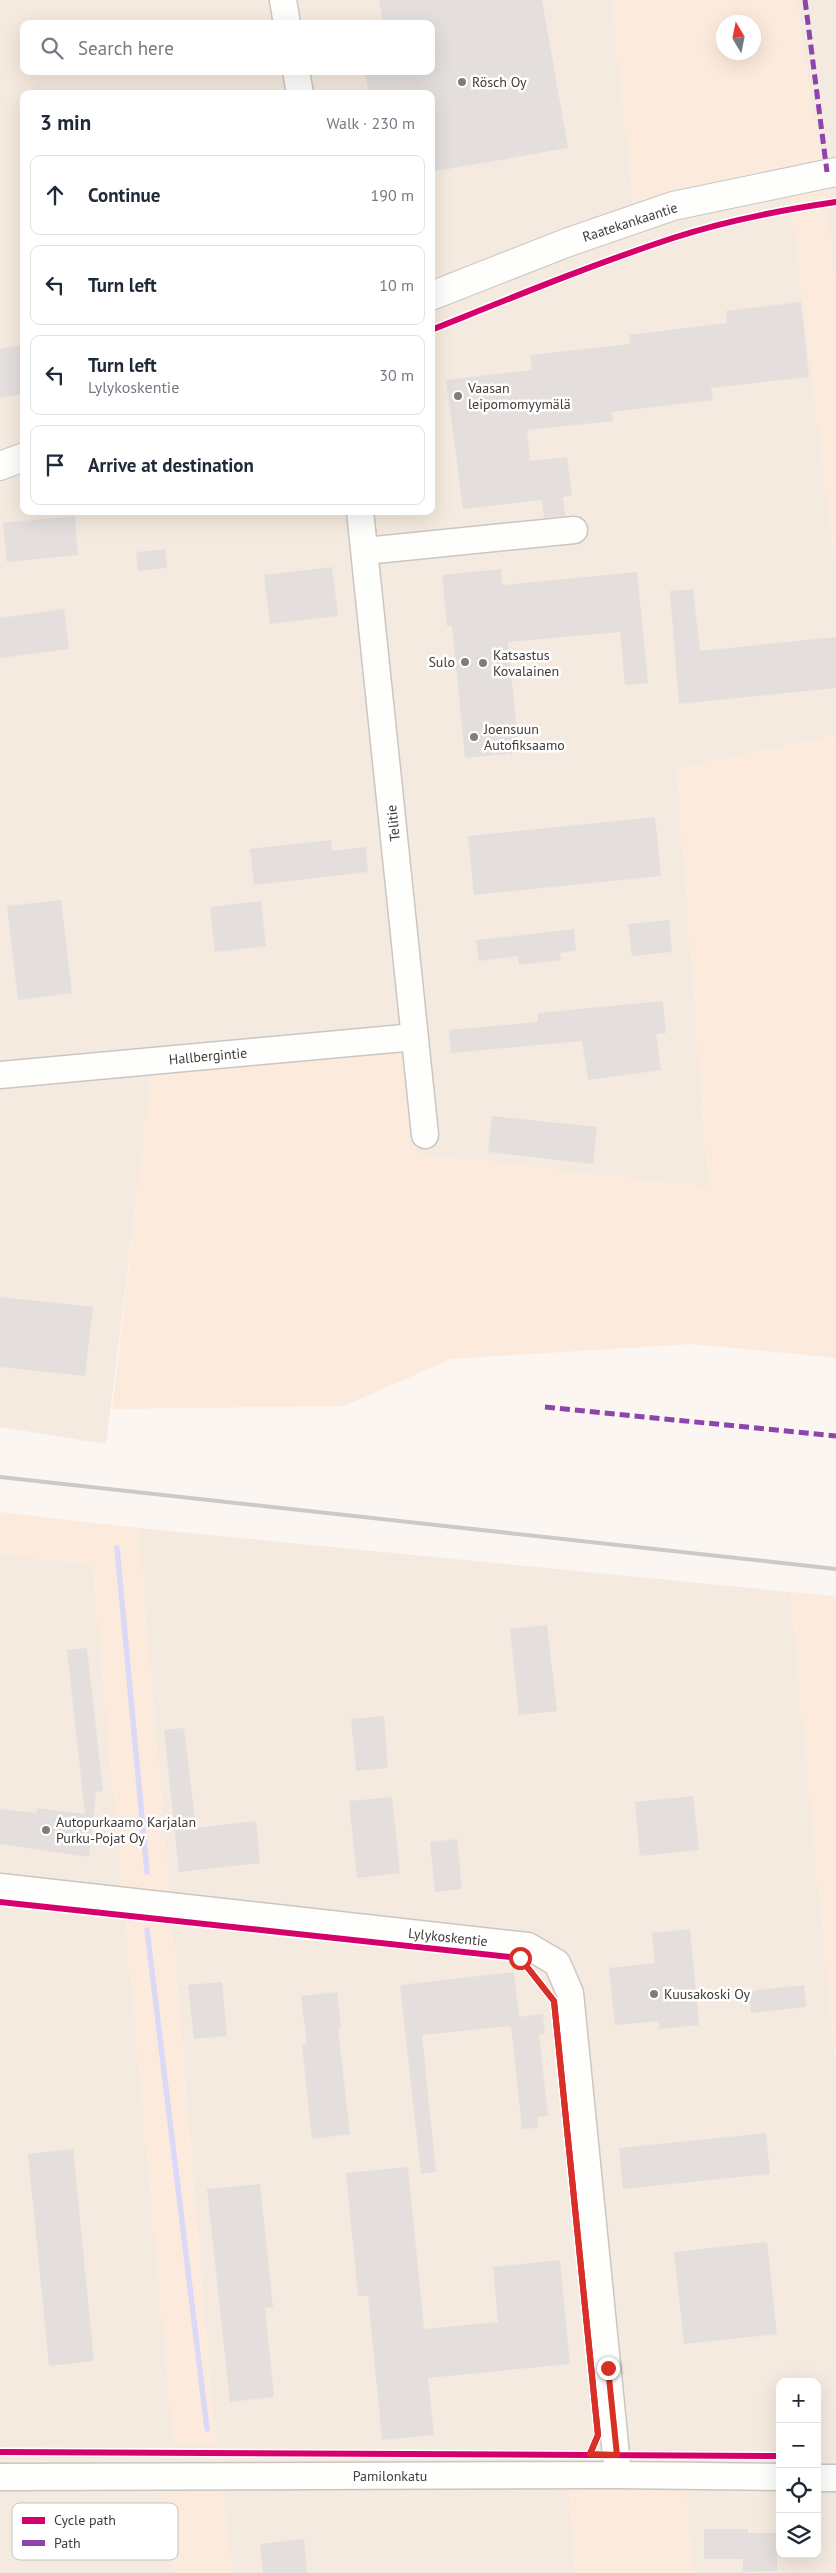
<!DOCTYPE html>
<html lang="en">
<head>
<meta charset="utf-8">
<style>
	:root { --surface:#fff; --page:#f2f2f3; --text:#1f2937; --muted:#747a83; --line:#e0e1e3 }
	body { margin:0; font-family:"PT Sans",sans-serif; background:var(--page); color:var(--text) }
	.controls { position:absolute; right:15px; bottom:15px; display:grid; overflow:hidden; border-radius:10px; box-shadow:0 5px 20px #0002 }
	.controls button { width:45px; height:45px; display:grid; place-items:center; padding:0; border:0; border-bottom:1px solid var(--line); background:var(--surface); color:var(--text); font:25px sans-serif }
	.compass { position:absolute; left:716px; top:15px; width:45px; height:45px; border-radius:50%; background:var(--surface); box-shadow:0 5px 20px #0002; rotate:350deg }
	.stop { position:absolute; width:15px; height:15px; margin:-11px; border:4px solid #d93025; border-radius:50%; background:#fff }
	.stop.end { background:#d93025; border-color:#fff; box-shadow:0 1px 5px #0008 }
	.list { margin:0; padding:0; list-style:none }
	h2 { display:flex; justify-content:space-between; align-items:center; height:65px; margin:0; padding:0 20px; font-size:21px }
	h2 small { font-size:16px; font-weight:400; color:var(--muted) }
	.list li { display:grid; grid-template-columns:32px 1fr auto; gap:15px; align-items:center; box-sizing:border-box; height:80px; margin:0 10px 10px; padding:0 10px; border:1px solid var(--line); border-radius:10px }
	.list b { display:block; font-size:19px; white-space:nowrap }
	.list p { margin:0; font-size:16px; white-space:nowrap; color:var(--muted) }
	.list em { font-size:16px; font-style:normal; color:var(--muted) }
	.icon { flex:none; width:28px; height:28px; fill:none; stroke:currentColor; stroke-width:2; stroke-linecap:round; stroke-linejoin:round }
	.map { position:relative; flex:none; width:836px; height:2573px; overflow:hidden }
	.search { position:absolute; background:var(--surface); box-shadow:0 5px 20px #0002; left:20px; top:20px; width:415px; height:55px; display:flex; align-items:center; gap:12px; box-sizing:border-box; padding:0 18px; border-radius:10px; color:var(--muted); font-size:19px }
	.panel { position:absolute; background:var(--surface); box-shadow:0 5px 20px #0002; left:20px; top:90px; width:415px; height:425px; border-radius:10px }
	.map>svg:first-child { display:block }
	.built { fill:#f5eadf; fill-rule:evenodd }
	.green { fill:#fcebdd; fill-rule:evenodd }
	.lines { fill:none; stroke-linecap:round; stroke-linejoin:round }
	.stream { stroke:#dcd9f8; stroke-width:5.5 }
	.building { fill:#e4dfdc }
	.minor-casing { stroke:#cac6c2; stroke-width:29 }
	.major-casing { stroke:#cac6c2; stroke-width:30 }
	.minor { stroke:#fefefd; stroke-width:26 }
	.major { stroke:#fefefd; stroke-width:28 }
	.rail { stroke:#cbcac8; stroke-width:4 }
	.quiet { stroke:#8e44ad; stroke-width:5; stroke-dasharray:10 5; stroke-linecap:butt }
	.cycleway-casing { stroke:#fff; stroke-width:9 }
	.cycleway { stroke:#d6006c; stroke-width:6 }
	.route { stroke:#d93025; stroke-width:6 }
	.poi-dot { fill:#817d79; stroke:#fff; stroke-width:2 }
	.labels { text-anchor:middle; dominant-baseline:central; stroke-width:5; stroke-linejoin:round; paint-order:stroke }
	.poi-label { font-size:14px; fill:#403c38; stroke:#fff; text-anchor:start }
	.street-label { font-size:14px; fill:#403c38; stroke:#fff }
	.key { fill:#fff; stroke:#c6c4c3; stroke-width:1 }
	.key-label { font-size:14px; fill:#403c38 }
</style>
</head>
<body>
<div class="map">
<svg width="836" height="2573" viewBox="0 0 836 2573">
	<rect width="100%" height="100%" fill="#fbf6f1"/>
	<path class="built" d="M0,0H612L635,213L789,182L836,570V736L677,769L709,1188L416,1154L404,1046L152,1076L106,1444L0,1427ZM24,24H431V71H24ZM24,94H431V511H24Z
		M796,0H836V297L827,209Z
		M138,1528L791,1592L836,2069V2573H693L684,2483L569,2482L575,2573H231L222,2485L167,2487L173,2573H0V1554L93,1564L174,2444L215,2442ZM780,2382H817V2554H780Z"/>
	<path class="green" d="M612,0H796L827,209L836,297V570L789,182L635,213ZM724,22H754V52H724Z
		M836,736V1358L692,1344L451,1359L344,1406L112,1409L151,1076L404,1045L416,1154L709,1188L677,769Z
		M0,1512L138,1528L215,2443L174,2444L93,1564L0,1554Z
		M791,1592L836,1596V2069Z
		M569,2482L685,2483L693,2573H575Z
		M222,2484L231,2573H173L167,2487Z"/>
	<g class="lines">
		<path class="stream" d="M117,1548L147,1872
			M147,1930L207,2429"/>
	</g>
	<path class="building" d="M379,0H542L568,148L431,172V94H369L365,71H431V24H383Z
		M801,302L809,377L711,388L713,400L612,412L613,421L527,430L530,461L567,457L572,496L563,497L565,516L544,518L542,500L463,509L446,380L532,370L530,355L630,344L629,335L727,323L726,311Z
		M24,345V394L0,398V349Z
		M75,516L78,555L7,562L3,523Z
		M165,549L167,568L138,571L136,552Z
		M332,567L338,616L270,624L264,575Z
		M501,569L502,585L637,572L648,683L625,685L620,632L508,642L519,753L465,758L452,626H447L442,575Z
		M693,589L700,651L836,637V688L679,704L670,591Z
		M64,609L69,649L0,658V618Z
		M655,817L661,876L474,895L468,836Z
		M331,840L332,851L366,847L368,872L254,885L250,849Z
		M61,900L72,993L18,1000L7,906Z
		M261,901L266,946L215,952L210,907Z
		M669,920L672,952L632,956L628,924Z
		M574,929L576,951L560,953L561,960L519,965L518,956L479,961L476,940Z
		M663,1001L666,1033L656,1034L661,1070L588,1080L582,1041L451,1053L449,1030L538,1022V1013Z
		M492,1116L597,1127L593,1164L488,1152Z
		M0,1297L93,1307L85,1376L0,1367Z
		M547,1625L557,1711L519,1715L510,1629Z
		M87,1648L103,1791L96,1792L89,1857L0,1844V1809L36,1813L37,1808L85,1814L67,1650Z
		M384,1716L388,1768L356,1771L351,1719Z
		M184,1728L196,1828L256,1821L260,1863L179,1872L164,1730Z
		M693,1796L699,1850L640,1856L635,1802Z
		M392,1797L400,1873L357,1878L349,1801Z
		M457,1839L462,1889L435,1892L430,1842Z
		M690,1929L699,2025L659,2029V2021L615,2025L609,1968L655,1963L652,1933Z
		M514,1972L519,2017L543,2014L545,2034L539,2035L548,2116L537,2117L538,2128L522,2129L511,2026L422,2035L436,2172L421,2174L400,1985Z
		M222,1982L227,2036L194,2039L188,1985Z
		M804,1985L806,2007L751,2013L749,1991Z
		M337,1992L341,2028H338L350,2134L312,2139L302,2045L307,2044L301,1996Z
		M766,2133L770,2174L623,2189L619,2148Z
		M73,2149L94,2361L49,2366L28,2154Z
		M408,2167L424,2329L498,2322L493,2267L560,2260L570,2364L428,2378L434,2435L382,2440L368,2296H358L346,2173Z
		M260,2184L273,2307L265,2308L274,2397L230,2402L207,2189Z
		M767,2242L777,2334L684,2344L674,2252Z
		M704,2529H748V2533H777V2571L743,2572V2559H704Z
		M304,2539L307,2573H263L260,2544Z"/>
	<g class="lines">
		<defs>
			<path id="minor" d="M283,0L287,24
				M296,71L300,94
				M360,511L425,1135
				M365,551L574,530
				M0,1075L415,1037
				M0,1887L528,1946L557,1963L570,1993L618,2475
				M0,2477L618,2475L780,2477
				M817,2478H836"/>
			<path id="major" d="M431,296L566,243L673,206L836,172
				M0,466L24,457"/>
		</defs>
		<use href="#minor" class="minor-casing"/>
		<use href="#major" class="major-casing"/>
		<use href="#minor" class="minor"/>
		<use href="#major" class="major"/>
		<path class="rail" d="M0,1477L836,1569"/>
		<path class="quiet" d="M805,0L827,172
			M545,1407L836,1436"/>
		<defs>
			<path id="cycleway" d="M431,330C511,298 591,265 673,238C725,221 781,210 836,202
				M0,1902L520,1958L554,2001L598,2435L590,2454
				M0,2452L780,2456"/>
		</defs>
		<use href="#cycleway" class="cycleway-casing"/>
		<use href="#cycleway" class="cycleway"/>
	</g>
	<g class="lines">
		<path class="route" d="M520,1958L554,2001L598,2435L590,2454L617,2455L608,2368"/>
	</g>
	<g class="poi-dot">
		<circle cx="462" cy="82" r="5"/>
		<circle cx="458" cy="396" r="5"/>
		<circle cx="465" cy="662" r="5"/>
		<circle cx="483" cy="663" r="5"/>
		<circle cx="474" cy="737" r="5"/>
		<circle cx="46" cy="1830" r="5"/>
		<circle cx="654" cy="1994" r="5"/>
	</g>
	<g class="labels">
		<g class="poi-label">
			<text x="472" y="82">Rösch Oy</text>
			<text x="468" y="388">Vaasan<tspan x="468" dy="16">leipomomyymälä</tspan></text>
			<text x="493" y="655">Katsastus<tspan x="493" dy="16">Kovalainen</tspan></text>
			<text x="455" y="662" text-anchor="end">Sulo</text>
			<text x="484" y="729">Joensuun<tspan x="484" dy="16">Autofiksaamo</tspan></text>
			<text x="56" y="1822">Autopurkaamo Karjalan<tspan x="56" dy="16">Purku-Pojat Oy</tspan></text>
			<text x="664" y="1994">Kuusakoski Oy</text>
		</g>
		<g class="street-label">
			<text transform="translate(630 222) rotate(-18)">Raatekankaantie</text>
			<text transform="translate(393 823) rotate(-96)">Telitie</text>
			<text transform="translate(208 1056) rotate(-5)">Hallbergintie</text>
			<text transform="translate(448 1937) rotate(6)">Lylykoskentie</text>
			<text x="390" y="2476">Pamilonkatu</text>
		</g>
	</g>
	<rect x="12" y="2503" width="166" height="57" rx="8" class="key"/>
	<rect x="22" y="2517" width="23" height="7" fill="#d6006c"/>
	<rect x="22" y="2540" width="23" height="6" fill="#8e44ad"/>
	<g class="key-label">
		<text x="54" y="2525">Cycle path</text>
		<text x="54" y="2548">Path</text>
	</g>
</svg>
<div class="controls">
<button>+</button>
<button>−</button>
<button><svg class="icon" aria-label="locate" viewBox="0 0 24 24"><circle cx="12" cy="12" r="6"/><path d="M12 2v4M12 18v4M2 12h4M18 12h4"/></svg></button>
<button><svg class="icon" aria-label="layers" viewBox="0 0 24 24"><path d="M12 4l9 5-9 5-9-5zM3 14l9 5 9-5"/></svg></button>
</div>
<svg class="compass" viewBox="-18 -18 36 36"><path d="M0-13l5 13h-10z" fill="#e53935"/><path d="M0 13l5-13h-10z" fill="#747a83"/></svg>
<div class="stop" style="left:520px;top:1958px"></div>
<div class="stop end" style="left:608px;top:2368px"></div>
<div class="search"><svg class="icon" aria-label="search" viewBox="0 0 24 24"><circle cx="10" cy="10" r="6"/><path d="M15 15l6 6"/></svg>Search here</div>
<section class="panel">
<h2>3 min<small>Walk · 230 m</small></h2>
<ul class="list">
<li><svg class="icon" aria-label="ahead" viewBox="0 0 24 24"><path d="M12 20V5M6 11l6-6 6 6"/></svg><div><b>Continue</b></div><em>190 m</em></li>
<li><svg class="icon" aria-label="left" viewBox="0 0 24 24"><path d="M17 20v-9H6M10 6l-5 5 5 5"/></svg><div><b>Turn left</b></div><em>10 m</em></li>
<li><svg class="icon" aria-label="left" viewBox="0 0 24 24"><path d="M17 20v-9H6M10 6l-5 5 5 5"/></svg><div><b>Turn left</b><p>Lylykoskentie</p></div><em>30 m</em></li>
<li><svg class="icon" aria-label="arrive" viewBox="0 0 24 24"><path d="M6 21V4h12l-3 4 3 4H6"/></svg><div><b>Arrive at destination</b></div></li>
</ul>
</section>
</div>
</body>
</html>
